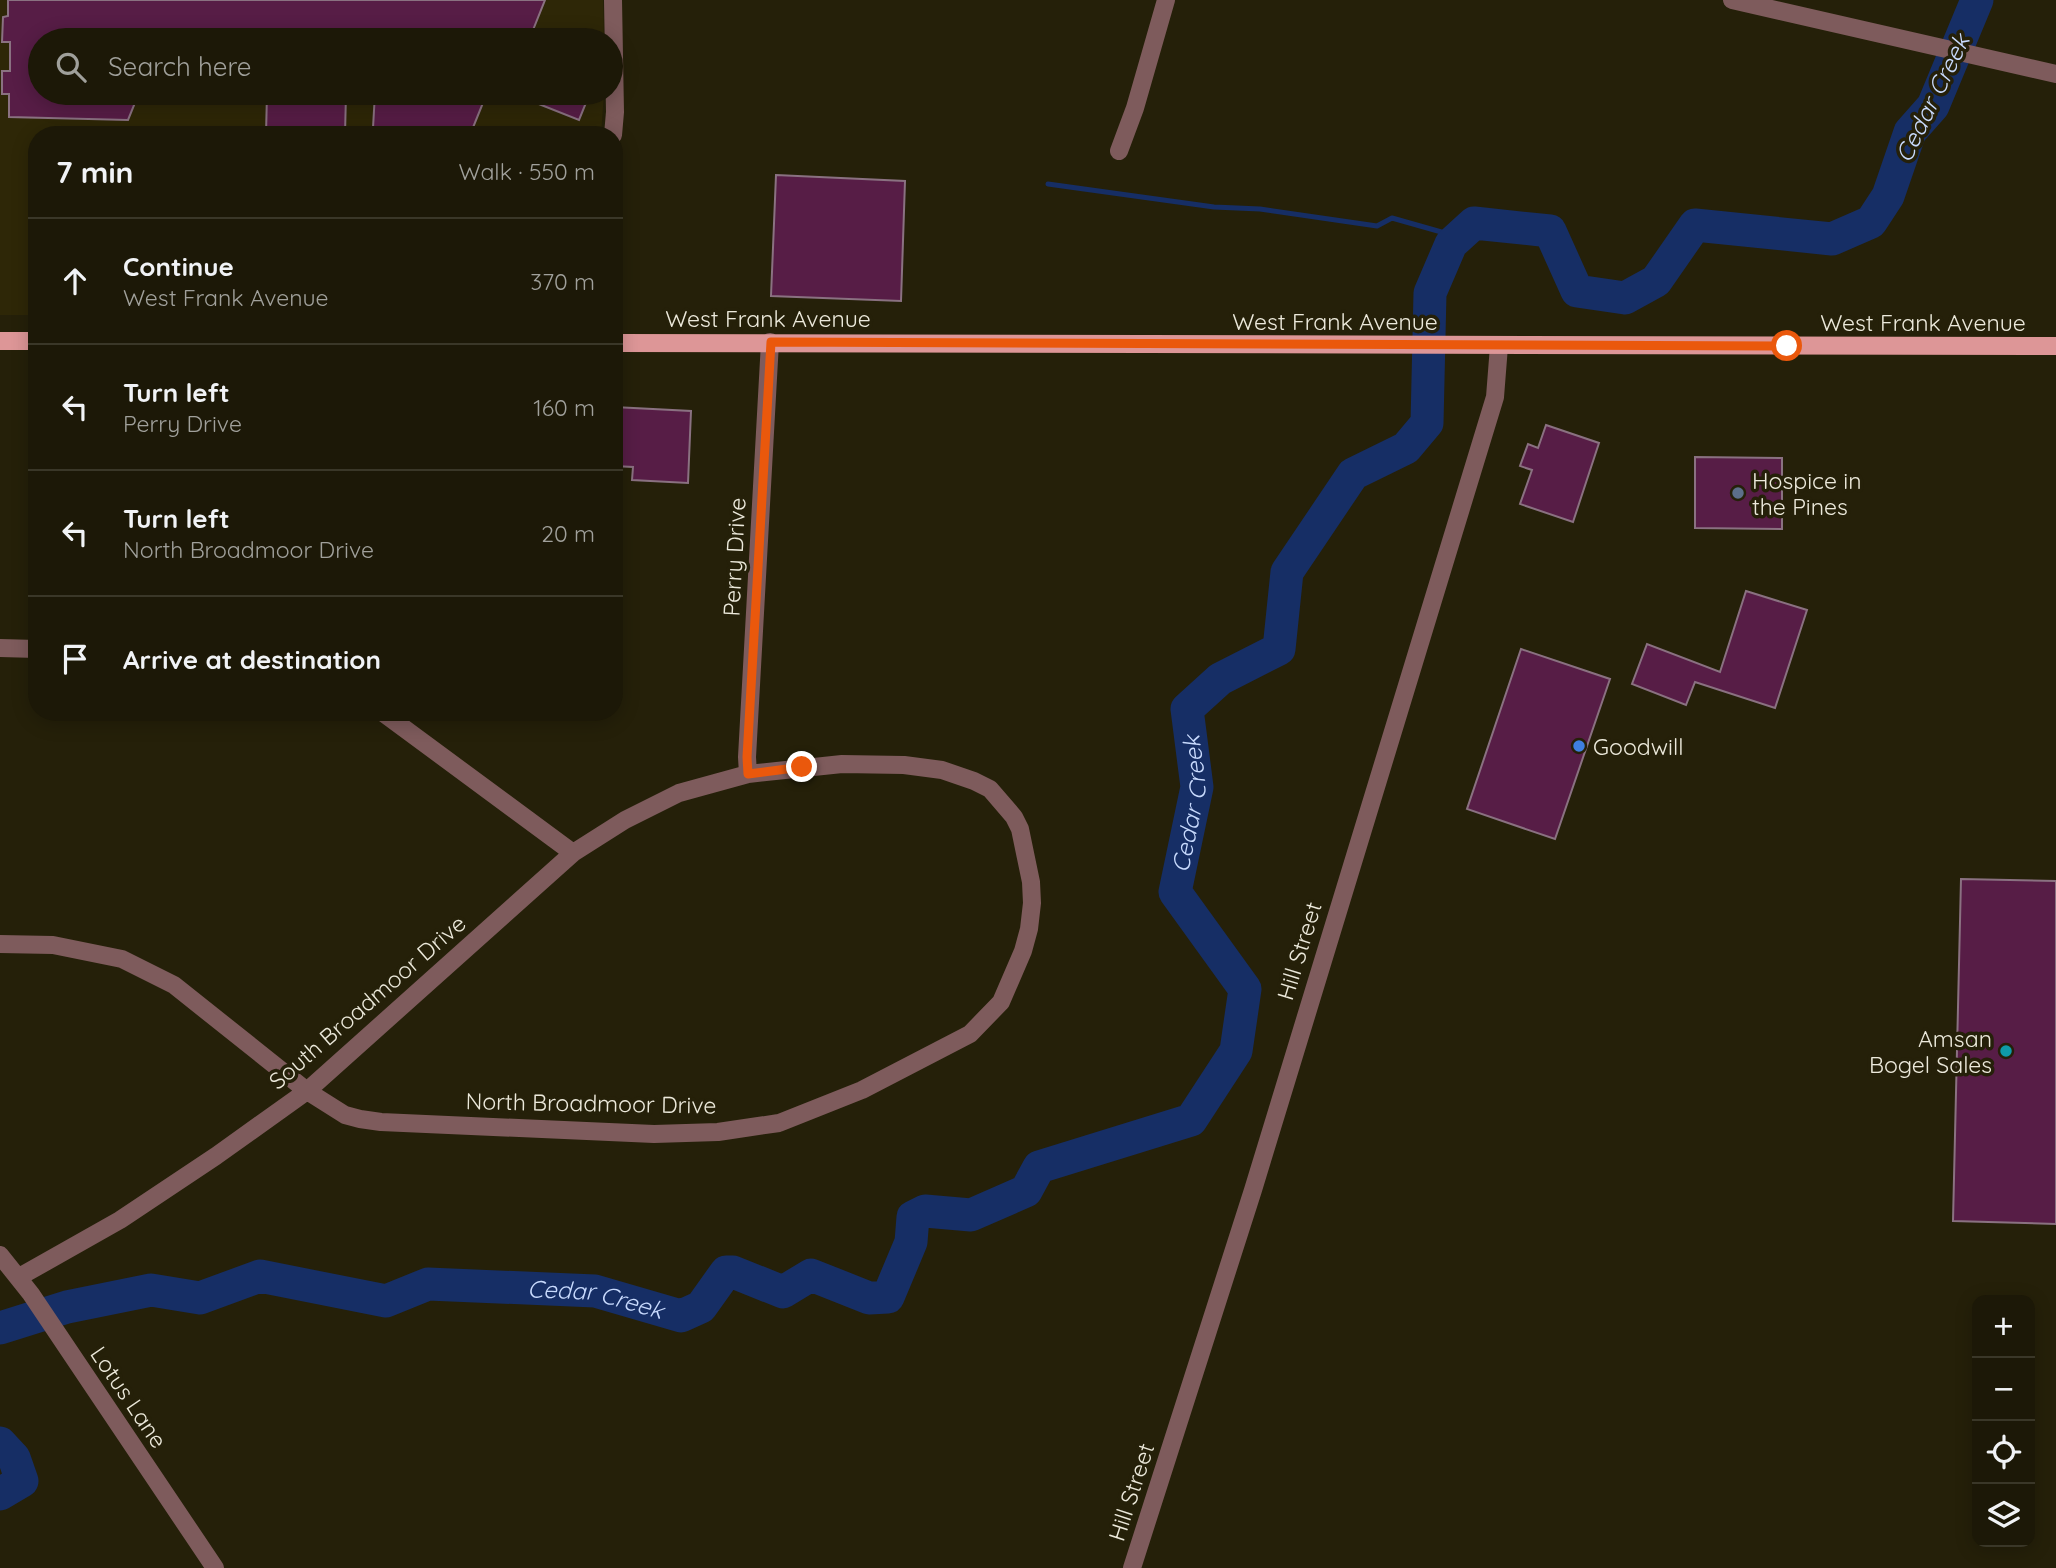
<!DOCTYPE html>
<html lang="en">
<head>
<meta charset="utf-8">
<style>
	:root { --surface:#1c1807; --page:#292515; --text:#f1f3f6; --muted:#a0a09b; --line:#3a3728 }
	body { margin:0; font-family:Quicksand,sans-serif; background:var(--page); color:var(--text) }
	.controls { position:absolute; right:21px; bottom:21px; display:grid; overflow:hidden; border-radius:14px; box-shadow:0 4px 18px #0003 }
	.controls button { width:63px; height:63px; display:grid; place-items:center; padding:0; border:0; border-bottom:2px solid var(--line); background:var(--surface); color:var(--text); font:35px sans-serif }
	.stop { position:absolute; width:21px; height:21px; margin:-16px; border:5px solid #ea580c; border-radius:50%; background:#fff }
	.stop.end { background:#ea580c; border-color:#fff; box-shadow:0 2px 7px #0008 }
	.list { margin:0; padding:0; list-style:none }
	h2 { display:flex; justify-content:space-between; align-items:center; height:91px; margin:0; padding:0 28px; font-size:30px }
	h2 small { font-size:23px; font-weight:400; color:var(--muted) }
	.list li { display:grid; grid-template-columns:46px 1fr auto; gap:21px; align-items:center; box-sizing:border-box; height:126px; padding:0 28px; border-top:2px solid var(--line) }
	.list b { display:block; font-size:26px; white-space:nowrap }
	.list p { margin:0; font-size:23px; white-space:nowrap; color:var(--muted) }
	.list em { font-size:23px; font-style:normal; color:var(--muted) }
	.icon { flex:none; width:38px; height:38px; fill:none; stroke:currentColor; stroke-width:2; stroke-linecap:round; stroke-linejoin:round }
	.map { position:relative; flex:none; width:2056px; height:1568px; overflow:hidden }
	.search { position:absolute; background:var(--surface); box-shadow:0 4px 18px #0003; left:28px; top:28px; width:595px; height:77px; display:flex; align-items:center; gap:18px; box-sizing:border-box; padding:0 24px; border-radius:38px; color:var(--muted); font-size:26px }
	.panel { position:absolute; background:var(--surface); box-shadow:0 4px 18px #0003; left:28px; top:126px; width:595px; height:595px; border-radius:28px }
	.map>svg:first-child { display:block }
	.built { fill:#2e2707 }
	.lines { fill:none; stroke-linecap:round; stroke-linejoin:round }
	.stream { stroke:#162e65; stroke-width:5 }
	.river { stroke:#162e65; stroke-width:33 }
	.building { fill:#571d46; stroke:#8a7181; stroke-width:2 }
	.minor { stroke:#7e5b5c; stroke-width:18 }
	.major { stroke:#dd9697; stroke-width:18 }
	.route { stroke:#ea580c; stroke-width:9 }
	.service-dot { fill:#5c6f8a; stroke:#252009; stroke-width:2.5 }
	.shop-dot { fill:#3f7fe0; stroke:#252009; stroke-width:2.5 }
	.culture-dot { fill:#0f9aa8; stroke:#252009; stroke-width:2.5 }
	.labels { text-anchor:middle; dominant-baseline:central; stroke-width:7; stroke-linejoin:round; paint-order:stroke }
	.street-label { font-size:23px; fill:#ece9db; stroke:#252009 }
	.poi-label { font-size:23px; fill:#ece9db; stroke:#252009; text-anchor:start }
	.water-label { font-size:24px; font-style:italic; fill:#c8dafd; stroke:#252009 }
</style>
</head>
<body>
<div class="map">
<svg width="2056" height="1568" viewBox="0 0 2056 1568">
	<rect width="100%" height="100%" fill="#252009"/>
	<path class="built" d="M0,0H603L604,40H40V93H604L601,135H37V315H0Z"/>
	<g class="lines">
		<path class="stream" d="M1048,184L1214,207L1260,209L1377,226L1392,218L1459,237"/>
		<g class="river">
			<path id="s1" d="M0,1328L67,1307L151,1290L200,1298L260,1276L386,1301L428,1284L595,1291L681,1316L701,1307L726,1272H733L783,1292L811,1275L869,1298L888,1297L911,1242L913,1217L925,1211L971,1215L1026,1191L1039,1167L1191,1120L1236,1051L1245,989L1175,892L1197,787L1187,709L1220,679L1279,649L1287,572L1353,474L1406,448L1427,423L1430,293L1451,244L1474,223L1550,231L1577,291L1625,298L1656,281L1695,225L1832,239L1871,222L1888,196L1910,132L1933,106L1977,0"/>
			<path d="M0,1443L14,1458L22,1481L0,1494"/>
		</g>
	</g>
	<path class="building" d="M8,0H545L529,40H40V93H139L128,120L9,117V94H2V71H10V42H2L3,17L8,16Z
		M267,93H346L345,135H266Z
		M375,93H487L470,135H396V129L373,128Z
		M511,93H590L579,120Z
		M776,175L905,181L901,301L771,296Z
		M614,407L691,411L688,483L632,480L633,467L614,466Z
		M1546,425L1599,443L1573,522L1520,504L1532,470L1520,466L1528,444L1538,448Z
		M1695,457L1782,458V529L1695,528Z
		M1746,591L1807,610L1775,708L1695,682L1686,705L1632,684L1647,644L1720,672Z
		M1521,649L1610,679L1555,839L1467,809Z
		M1961,879L2056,881V1224L1953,1221Z"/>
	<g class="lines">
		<path class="minor" d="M1732,0L2056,74
			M613,135L615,112L613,0
			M1119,151L1135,108L1166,0
			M0,648L37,649
			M382,712L573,853
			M748,774L747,757L770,342
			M0,944L53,945L122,959L174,985L307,1091L345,1115L360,1119L381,1122L654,1134L718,1132L779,1123L862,1090L970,1034L1001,1002L1023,951L1029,929L1032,903L1031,882L1020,829L1014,817L990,789L974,781L942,770L904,765L842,764L748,774L679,793L625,820L573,853L307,1091L216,1156L120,1220L19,1277
			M0,1255L31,1294L215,1568
			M1132,1568L1253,1190L1495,397L1499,346"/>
		<path class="major" d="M0,341H37
			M614,343L2056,346"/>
	</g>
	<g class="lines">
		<path class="route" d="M802,767L748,774L747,757L771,342L1787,346"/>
	</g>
	<circle class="service-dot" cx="1738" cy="493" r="7"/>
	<circle class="shop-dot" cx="1579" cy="746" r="7"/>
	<circle class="culture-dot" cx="2006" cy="1051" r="7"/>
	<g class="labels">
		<g class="street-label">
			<text x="768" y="318">West Frank Avenue</text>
			<text x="1335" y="321">West Frank Avenue</text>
			<text x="1923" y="322">West Frank Avenue</text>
			<text transform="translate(734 557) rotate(-87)">Perry Drive</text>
			<text transform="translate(1299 951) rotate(-73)">Hill Street</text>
			<text transform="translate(367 1002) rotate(-41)">South Broadmoor Drive</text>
			<text transform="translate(591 1103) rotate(1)">North Broadmoor Drive</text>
			<text transform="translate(129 1397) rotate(56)">Lotus Lane</text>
			<text transform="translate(1131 1492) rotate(-72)">Hill Street</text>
		</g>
		<g class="poi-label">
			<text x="1752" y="480">Hospice in<tspan x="1752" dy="26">the Pines</tspan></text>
			<text x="1593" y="746">Goodwill</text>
			<text x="1992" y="1038" text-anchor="end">Amsan<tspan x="1992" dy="26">Bogel Sales</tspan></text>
		</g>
		<g class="water-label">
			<text transform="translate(1932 98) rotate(-64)">Cedar Creek</text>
			<text stroke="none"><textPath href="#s1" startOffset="1685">Cedar Creek</textPath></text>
			<text stroke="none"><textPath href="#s1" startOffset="612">Cedar Creek</textPath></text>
		</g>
	</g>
</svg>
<div class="controls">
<button>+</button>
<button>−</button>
<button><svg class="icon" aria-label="locate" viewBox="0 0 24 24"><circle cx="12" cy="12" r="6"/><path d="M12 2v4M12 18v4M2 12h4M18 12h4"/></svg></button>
<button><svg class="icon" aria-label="layers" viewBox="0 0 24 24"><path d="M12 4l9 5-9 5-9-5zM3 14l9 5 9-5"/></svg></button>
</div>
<div class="stop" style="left:1787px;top:346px"></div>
<div class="stop end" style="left:802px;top:767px"></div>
<div class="search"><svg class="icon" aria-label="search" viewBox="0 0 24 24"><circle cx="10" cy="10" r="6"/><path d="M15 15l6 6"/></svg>Search here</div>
<section class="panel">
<h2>7 min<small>Walk · 550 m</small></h2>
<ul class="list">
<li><svg class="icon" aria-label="ahead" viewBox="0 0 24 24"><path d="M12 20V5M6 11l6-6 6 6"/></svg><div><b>Continue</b><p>West Frank Avenue</p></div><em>370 m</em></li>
<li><svg class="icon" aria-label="left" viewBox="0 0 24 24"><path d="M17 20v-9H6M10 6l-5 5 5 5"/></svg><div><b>Turn left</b><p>Perry Drive</p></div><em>160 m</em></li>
<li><svg class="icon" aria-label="left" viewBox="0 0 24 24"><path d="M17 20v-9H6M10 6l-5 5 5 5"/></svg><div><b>Turn left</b><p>North Broadmoor Drive</p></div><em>20 m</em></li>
<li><svg class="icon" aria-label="arrive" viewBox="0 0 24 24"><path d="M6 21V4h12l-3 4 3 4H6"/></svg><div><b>Arrive at destination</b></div></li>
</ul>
</section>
</div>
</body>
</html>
